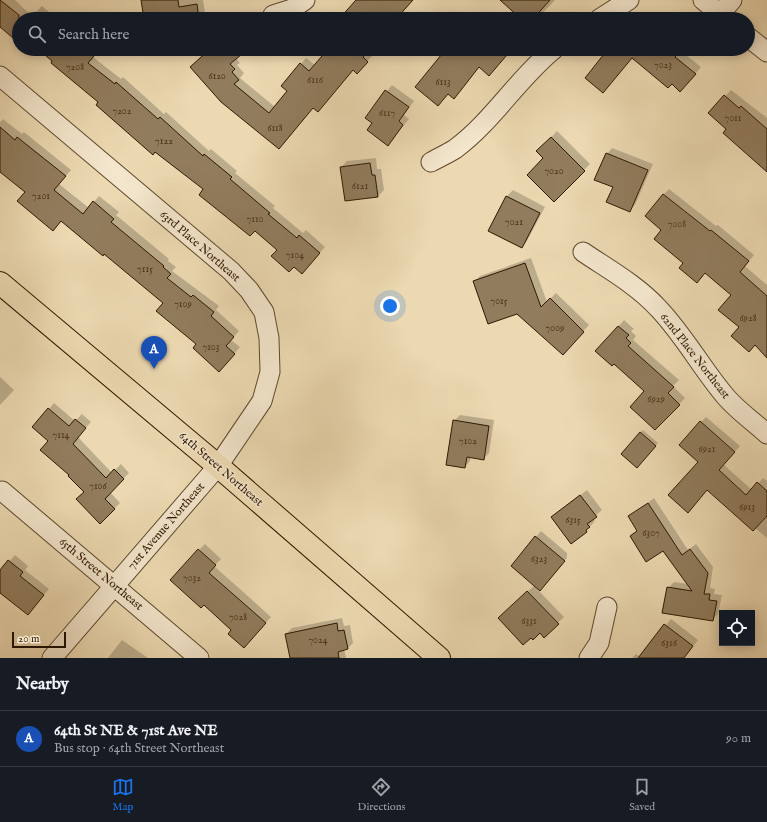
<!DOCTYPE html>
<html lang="en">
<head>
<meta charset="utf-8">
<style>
	:root { --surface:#171b24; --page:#242831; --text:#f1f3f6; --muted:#9ea1a6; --line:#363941; --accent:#1a73e8 }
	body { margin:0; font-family:"IM FELL English",serif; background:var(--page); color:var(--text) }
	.controls { position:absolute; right:12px; bottom:12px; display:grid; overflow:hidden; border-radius:0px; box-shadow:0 2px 10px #0003 }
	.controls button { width:36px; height:36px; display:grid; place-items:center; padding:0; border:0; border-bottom:1px solid var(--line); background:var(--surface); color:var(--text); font:20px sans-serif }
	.scale { position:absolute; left:12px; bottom:10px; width:54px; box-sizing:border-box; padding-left:4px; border:2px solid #2f1801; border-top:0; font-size:11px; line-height:14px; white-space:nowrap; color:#2f1801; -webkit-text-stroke:3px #f3e6cc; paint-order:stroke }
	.you { position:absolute; left:390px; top:306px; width:14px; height:14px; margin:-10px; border:3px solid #fff; border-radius:50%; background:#1a73e8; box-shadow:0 0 0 6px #1a73e833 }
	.badge { display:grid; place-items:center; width:26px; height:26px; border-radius:50%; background:var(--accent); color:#fff; font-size:13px; font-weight:700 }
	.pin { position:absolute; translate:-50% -33px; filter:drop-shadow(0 1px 2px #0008) }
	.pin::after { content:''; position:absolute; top:21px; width:14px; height:12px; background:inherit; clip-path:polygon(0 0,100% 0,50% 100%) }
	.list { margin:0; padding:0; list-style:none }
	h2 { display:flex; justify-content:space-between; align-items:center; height:52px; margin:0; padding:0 16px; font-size:17px }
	h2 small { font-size:13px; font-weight:400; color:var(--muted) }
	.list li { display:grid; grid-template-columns:26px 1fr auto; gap:12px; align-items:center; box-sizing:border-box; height:56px; padding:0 16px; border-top:1px solid var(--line) }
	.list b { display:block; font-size:15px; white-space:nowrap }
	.list p { margin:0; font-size:13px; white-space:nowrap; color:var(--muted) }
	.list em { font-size:13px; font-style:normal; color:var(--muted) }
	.icon { flex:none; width:22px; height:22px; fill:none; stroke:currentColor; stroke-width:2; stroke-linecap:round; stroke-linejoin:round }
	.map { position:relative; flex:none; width:767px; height:658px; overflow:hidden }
	.search { position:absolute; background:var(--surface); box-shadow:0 2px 10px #0003; left:12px; right:12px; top:12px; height:44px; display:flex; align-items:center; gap:10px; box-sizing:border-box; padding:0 14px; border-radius:22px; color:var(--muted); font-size:15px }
	.sheet { height:108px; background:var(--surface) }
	nav { display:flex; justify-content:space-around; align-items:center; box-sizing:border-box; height:56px; border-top:1px solid var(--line); background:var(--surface); font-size:11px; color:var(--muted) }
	nav a { display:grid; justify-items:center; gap:2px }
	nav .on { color:var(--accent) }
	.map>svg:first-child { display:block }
	.shadow { fill:#0003 }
	.building { fill:#917c5d; stroke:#2f1801 }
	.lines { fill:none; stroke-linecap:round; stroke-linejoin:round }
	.minor-casing { stroke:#5e482d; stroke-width:21 }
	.major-casing { stroke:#2f1801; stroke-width:24 }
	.minor { stroke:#f3e6cc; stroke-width:19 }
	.major { stroke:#ecd9b1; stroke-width:22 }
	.labels { text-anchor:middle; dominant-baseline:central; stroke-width:3; stroke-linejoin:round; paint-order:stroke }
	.number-label { font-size:10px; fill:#483118 }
	.street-label { font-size:12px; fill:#2f1801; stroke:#f3e6cc }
</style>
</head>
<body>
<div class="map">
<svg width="767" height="658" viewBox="0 0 767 658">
	<rect width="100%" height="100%" fill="#ecd9b1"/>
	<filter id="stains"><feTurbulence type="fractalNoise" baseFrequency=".005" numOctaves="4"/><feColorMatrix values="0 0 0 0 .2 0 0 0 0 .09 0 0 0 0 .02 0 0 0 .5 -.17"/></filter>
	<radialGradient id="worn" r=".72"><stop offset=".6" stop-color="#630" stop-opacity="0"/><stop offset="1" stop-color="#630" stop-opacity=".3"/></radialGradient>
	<path class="shadow" d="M0,0H15L32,16L42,6L57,19H19V42L0,19Z
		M142,0H203L206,19H145Z
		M511,0H555L541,15L538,12L532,19H507L513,11Z
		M40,49H99L93,57L121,79L123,77L164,114L166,112L209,151L211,149L237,171L235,173L275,206L273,208L303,233L306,230L325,247L307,267L278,250L100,102Z
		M203,49H245L236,58L240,63L237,65L244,73L240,78L275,107L289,91L301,64L306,58L315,65L329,49H370L368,51L373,55L363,66L354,69L324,105L313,107L285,142Z
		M620,49H681L680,50L701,67L686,85L672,83Z
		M392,85L414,101L404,115L409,119L388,145L373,123L366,118Z
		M731,90L767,118V170L709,113Z
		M3,119L22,134L24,132L71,170L59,184L89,208L99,196L119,212L116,215L169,259L168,261L176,267L172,271L219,306L216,310L239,331L231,340L240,347L225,365L198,344L164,303L105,253L0,170V122Z
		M557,131L590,164L554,200L545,158L538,151Z
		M612,148L653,164L635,205L629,211L614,187L607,154Z
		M376,158L377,169H381L384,190L378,196L346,200L341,167L347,161Z
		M669,189L716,226L718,225L754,255L745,266L767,285V357L740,327L733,295L705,272L702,276L685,263L663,230V195Z
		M513,190L545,207L527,241L522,247L489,230L507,196Z
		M531,258L547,302L556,293L589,325L568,348L474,282L480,276Z
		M624,320L634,329L631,331L636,336L633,340L679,380L673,386L685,398L655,429L646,391L614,363L597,351Z
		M0,377L14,390L0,405Z
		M54,403L75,421L82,414L91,422L78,437L112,473L121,464L129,473L110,492L120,503L100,523L85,492L71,475L50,441L49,409Z
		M460,415L494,420L489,453L483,459L471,457L470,461L465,467L454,421Z
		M706,417L740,446L723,464L752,490L763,478L767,481V538L755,528L699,462L701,422Z
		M643,430L658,443L639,464L640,433Z
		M587,490L602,510L593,518L595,521L586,531L552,517Z
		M654,498L688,550L696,544L713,567L710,588L715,589L714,594L722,595L718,614L712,620L668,588L674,582L688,584L663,549L631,536L638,530L629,517Z
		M541,531L567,553V558L546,583L535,587L564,617L544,636L540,632L505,612L535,585L536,537Z
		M205,544L221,559L214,566L271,617L249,641L233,630L204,604L199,550Z
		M15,555L28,566L25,570L49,589L28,614L0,592V572Z
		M342,618L344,626L350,625L353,643L347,649H344L346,658H291L286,634L292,628Z
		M671,619L698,640L684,658H632L636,654L640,657Z
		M122,640L148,658H108Z"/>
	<path class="building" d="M0,0L19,15V43L0,27Z
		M141,0H178L179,7L197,4L199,19H144Z
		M356,0H413L396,19H339Z
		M500,0H550L533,19H521Z
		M38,49H100L88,63L115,84L116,82L158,119L160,117L203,156L204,154L232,177L230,179L270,213L268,214L297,238L299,235L320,253L302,274L294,267L289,272L271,256L277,250L255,231L250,236L199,195L203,189L155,152L153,155L96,105L98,102L51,63L52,61Z
		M210,49H248L230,64L235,69L232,72L239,80L234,84L269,113L287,91L281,86L300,63L309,71L328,49H370L363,57L368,62L357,74L353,70L318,112L313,108L279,149L221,102L190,67Z
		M446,49H512L489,76L479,67L454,99L448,94L438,106L415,87Z
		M608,49H682L675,57L696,74L680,92L672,84L668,88L632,58L603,93L585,78Z
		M385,90L409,107L399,121L403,125L388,146L367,130L372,123L365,118Z
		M724,95L739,108L741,106L767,129V172L723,133L726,129L708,113Z
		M0,127L15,140L17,137L66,176L54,190L83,214L93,201L114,219L111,222L164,266L163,267L171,274L167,278L191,297L193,295L214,312L211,316L234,337L226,346L235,354L219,372L193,348L196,344L156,311L163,303L104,254L103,256L61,221L53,231L17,201L25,192L0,172Z
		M551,137L585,171L554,202L527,175L543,158L536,151Z
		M606,153L648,170L630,212L606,202L613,187L594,180Z
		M370,163L372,175H375L378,197L345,201L340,167Z
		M663,194L710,231L711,230L749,261L740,272L767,296V358L755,345L749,352L731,336L739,327L718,310L731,295L705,273L697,283L679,268L683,263L654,239L661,230L645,216Z
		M506,196L540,213L522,248L488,231Z
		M525,263L541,307L550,298L584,332L563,355L517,314L488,324L473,281Z
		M618,326L629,335L626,338L631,343L628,346L674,387L668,393L680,405L655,430L630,407L644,391L614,364L612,366L595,351Z
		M48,408L69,426L75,419L86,428L73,444L106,478L114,469L124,479L105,499L115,509L100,524L76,499L84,492L68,476L69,475L40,450L48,441L32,427Z
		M453,420L489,426L484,460L467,457L465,468L446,465Z
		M700,421L735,452L719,470L746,495L757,482L767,491V516L753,531L707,490L688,513L668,495L698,462L679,445Z
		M640,432L656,446L637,468L621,454Z
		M580,495L597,517L587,524L590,527L586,530L587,532L571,544L551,517Z
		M648,503L682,555L690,549L708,573L704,594H710L709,600L717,601L713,621L662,613L667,587L692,591L663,551L646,562L630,536L637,531L628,516Z
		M535,536L565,561L540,591L511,566Z
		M198,549L216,565L209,573L266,623L244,648L228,634L231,630L204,605L201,608L170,580Z
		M8,560L23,572L20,576L44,595L28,615L0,593V570Z
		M527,591L559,624L544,638L540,633L533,640L531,638L523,645L498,618Z
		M337,623L338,631L344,630L348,649L338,652L339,658H290L285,634Z
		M664,624L693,646L684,658H638Z"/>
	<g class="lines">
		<defs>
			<path id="minor" d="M703,0L726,19
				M720,14L732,0
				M273,15L292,9L305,0
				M599,19L629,0
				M748,37L767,52
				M0,76L231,271L249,290L264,312L269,338L270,372L262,401L218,466L52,658
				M431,162C438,158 447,154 455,149C493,121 518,78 554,49
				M583,252C608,269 637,285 658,308C684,335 702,369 726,397C738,411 754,422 767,434
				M2,491L199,658
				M589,658L599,643L607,607"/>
			<path id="major" d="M0,283L218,466L439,658"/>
		</defs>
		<use href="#minor" class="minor-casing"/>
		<use href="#major" class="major-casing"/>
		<use href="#minor" class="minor"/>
		<use href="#major" class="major"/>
	</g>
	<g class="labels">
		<g class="number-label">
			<text x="663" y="65">7023</text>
			<text x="75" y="67">7208</text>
			<text x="217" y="76">6120</text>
			<text x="315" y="80">6116</text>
			<text x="443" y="82">6113</text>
			<text x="122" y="111">7202</text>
			<text x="387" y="113">6117</text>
			<text x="733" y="118">7011</text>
			<text x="275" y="128">6118</text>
			<text x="164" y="141">7122</text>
			<text x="554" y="171">7020</text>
			<text x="360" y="186">6121</text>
			<text x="41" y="196">7201</text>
			<text x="255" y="219">7110</text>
			<text x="514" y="222">7021</text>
			<text x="677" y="224">7008</text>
			<text x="295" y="255">7104</text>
			<text x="145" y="269">7115</text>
			<text x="499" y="301">7015</text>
			<text x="183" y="304">7109</text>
			<text x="748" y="318">6928</text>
			<text x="555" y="328">7009</text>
			<text x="211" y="347">7103</text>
			<text x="656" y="399">6929</text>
			<text x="61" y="435">7114</text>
			<text x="468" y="441">7102</text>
			<text x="707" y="449">6921</text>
			<text x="98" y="486">7106</text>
			<text x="747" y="507">6913</text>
			<text x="573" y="520">6315</text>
			<text x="651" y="533">6307</text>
			<text x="539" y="559">6323</text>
			<text x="192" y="578">7032</text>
			<text x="238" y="617">7028</text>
			<text x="529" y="621">6331</text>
			<text x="318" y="640">7024</text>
			<text x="669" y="643">6316</text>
		</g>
		<g class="street-label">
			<text transform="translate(200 246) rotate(41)">63rd Place Northeast</text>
			<text transform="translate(695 356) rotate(52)">62nd Place Northeast</text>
			<text transform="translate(221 469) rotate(41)">64th Street Northeast</text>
			<text transform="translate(166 526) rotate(-49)">71st Avenue Northeast</text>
			<text transform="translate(101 574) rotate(40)">65th Street Northeast</text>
		</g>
	</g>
	<rect width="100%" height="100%" filter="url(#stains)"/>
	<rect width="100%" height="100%" fill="url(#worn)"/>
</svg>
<div class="controls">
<button><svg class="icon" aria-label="locate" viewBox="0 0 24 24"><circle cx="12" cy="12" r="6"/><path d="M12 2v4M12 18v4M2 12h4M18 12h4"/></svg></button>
</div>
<div class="scale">20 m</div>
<div class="you"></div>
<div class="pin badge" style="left:154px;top:369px;background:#1a4fb4">A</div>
<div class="search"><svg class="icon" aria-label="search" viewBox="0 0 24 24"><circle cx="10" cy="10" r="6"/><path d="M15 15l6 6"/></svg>Search here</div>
</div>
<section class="sheet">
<h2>Nearby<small></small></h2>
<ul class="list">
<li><span class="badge" style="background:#1a4fb4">A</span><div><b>64th St NE &amp; 71st Ave NE</b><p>Bus stop · 64th Street Northeast</p></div><em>90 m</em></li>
</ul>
</section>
<nav>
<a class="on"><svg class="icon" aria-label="map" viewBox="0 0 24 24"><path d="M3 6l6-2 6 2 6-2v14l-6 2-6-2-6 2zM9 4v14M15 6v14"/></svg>Map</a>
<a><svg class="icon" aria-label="directions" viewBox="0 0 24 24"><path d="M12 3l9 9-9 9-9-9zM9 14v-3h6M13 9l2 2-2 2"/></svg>Directions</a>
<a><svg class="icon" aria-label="saved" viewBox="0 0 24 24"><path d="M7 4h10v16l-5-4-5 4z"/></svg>Saved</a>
</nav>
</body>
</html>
